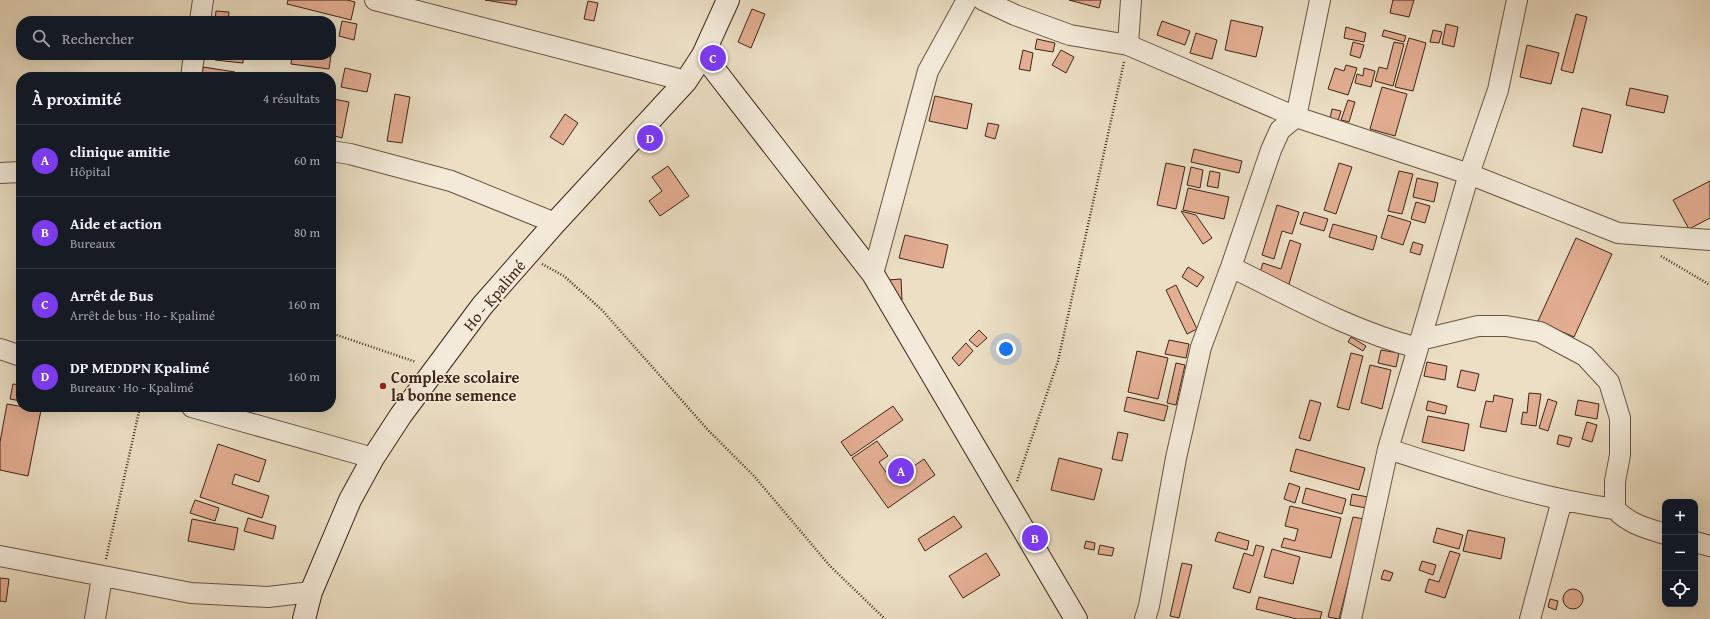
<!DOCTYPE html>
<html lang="fr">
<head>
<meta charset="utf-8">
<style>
	:root { --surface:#171b24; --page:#242831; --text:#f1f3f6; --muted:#9ea1a6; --line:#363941; --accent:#7c3aed }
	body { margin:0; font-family:"Gentium Book Plus",serif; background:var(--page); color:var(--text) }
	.controls { position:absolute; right:12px; bottom:12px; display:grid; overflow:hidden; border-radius:8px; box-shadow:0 4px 16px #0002 }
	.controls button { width:36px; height:36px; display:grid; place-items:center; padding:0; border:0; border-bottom:1px solid var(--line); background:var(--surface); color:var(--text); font:20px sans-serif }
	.you { position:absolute; left:1006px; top:349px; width:14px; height:14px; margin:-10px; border:3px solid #fff; border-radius:50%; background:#1a73e8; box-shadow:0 0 0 6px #1a73e833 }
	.badge { display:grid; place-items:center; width:26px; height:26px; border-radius:50%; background:var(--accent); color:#fff; font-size:13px; font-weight:700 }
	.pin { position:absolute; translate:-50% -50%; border:2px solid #fff; box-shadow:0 1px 4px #0006 }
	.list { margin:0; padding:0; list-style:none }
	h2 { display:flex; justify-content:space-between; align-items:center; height:52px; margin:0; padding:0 16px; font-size:17px }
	h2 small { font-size:13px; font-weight:400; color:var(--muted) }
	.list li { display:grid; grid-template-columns:26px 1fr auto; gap:12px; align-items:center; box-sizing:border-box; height:72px; padding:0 16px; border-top:1px solid var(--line) }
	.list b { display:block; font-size:15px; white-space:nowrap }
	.list p { margin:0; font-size:13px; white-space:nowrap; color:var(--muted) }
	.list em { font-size:13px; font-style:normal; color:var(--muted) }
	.icon { flex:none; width:22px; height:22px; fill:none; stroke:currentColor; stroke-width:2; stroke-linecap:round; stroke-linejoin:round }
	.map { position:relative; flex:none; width:1710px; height:619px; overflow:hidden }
	.search { position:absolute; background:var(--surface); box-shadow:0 4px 16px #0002; left:16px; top:16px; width:320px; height:44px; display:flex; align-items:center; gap:10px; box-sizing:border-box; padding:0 14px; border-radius:16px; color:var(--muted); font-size:15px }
	.panel { position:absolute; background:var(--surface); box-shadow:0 4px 16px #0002; left:16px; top:72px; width:320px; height:340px; border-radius:16px }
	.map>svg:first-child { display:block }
	.building { fill:#e3ae92; stroke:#3e2517 }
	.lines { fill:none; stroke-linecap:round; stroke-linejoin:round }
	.street-casing { stroke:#6a5442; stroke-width:22 }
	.secondary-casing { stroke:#3e2517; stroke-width:24 }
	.path { stroke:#3e2517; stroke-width:2.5; stroke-dasharray:1 2; stroke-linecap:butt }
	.street { stroke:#f3ead9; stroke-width:20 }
	.secondary { stroke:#f3ead9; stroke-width:22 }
	.poi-dot { fill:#8f2418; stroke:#f3ead9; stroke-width:1.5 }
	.labels { text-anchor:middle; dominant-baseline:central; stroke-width:3; stroke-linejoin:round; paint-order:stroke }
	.street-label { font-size:16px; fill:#3e2517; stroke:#f3ead9 }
	.poi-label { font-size:16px; font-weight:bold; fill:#3e2517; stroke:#f3ead9; text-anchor:start }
</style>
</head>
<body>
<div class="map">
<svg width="1710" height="619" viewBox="0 0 1710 619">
	<rect width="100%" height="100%" fill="#ecdfc4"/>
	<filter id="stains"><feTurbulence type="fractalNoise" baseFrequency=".005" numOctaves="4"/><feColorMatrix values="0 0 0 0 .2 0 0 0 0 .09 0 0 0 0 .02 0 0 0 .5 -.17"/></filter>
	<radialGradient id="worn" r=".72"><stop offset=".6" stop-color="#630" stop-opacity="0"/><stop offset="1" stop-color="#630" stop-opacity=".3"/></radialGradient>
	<path class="building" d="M288,0H347L355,2L351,20L287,4Z
		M485,0H517L516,5Z
		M1069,0H1101L1099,8Z
		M1393,0H1414L1409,17L1390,13Z
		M588,1L598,3L594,21L584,19Z
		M752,9L765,14L751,48L738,42Z
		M216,11L229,12L228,21H215Z
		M1576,14L1587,17L1573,73L1561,70Z
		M248,17L283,21H248Z
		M1231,20L1263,27L1256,57L1225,50Z
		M342,21L357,24L354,40L339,36Z
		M1162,21L1190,31L1185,45L1157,35Z
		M1446,24L1458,27L1454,47L1442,44Z
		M1346,27L1366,33L1364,42L1344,38Z
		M1384,30L1406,36L1404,42L1382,36Z
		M1433,30L1442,32L1439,43L1430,42Z
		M1196,33L1217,40L1212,59L1190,53Z
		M1409,38L1426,43L1413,91L1395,87Z
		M1037,39L1055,43L1053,52L1035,49Z
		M1353,42L1364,45L1360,58L1350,55Z
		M1394,42L1404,44L1393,86L1375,81L1379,67L1387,69Z
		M1527,45L1559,53L1551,84L1520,77Z
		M1023,50L1033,53L1030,71L1019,69Z
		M1061,50L1074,57L1066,73L1052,65Z
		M215,55H243V63L215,60Z
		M292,55H331L329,69L291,64Z
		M1346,65L1357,68L1348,95L1328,89L1335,68L1344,71Z
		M203,67L235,72L234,77H202Z
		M345,68L371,74L367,92L341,87Z
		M1364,68L1375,71L1371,87L1355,83L1357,74L1363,76Z
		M1382,87L1407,94L1395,136L1370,129Z
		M1630,88L1668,96L1664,113L1626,105Z
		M395,94L410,97L402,143L387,141Z
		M935,96L972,104L967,129L929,121Z
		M333,99L349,102L342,138L331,135V111Z
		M1348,100L1355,102L1349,122L1341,120Z
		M1582,108L1611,115L1602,153L1573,146Z
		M1332,109L1341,111L1338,121L1330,119Z
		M565,114L578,123L563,145L550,137Z
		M988,123L999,125L995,139L985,136Z
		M1194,149L1242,161L1239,173L1191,162Z
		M1166,163L1185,167L1176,209L1157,205Z
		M1339,163L1352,167L1336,214L1324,210Z
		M668,166L689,196L660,216L649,201L662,191L652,177Z
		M1191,167L1203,170L1200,188L1187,185Z
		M1210,171L1220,173L1218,188L1207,186Z
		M1399,171L1413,174L1402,214L1388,211Z
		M1417,178L1438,183L1434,202L1413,197Z
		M1710,181V218L1689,229L1673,200Z
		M1188,188L1229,197L1224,219L1183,210Z
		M1416,202L1430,206L1425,223L1411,219Z
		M1277,205L1299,212L1292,234L1282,231L1274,259L1262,255Z
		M1181,211L1196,215L1212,238L1203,244Z
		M1304,212L1328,219L1324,231L1300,224Z
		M1388,215L1411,222L1403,245L1381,238Z
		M1333,224L1377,236L1373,250L1329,237Z
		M905,235L948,245L943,268L899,258Z
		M1576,238L1612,254L1574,337L1538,321Z
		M1290,240L1301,244L1289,284L1259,275L1263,263L1281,269Z
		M1413,242L1423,245L1420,255L1410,252Z
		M1188,267L1204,277L1197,287L1182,277Z
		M901,279L902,300H889L888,280Z
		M1176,285L1197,329L1187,334L1166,290Z
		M979,330L987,338L977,347L969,340Z
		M1351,337L1366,346L1363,351L1348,342Z
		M1169,340L1189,344L1186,358L1165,354Z
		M966,343L973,351L959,366L952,358Z
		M1381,350L1399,353L1396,367L1378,363Z
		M1137,351L1168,358L1158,399L1128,392Z
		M1351,353L1363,356L1349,410L1337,407Z
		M1427,362L1447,366L1445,380L1424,376Z
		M1176,363L1185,365L1176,405L1167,403Z
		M1370,365L1391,370L1382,409L1361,403Z
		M1461,370L1479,374L1475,391L1457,387Z
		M13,384L21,385V401L10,399Z
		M1529,393L1541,394L1536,426L1521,424L1523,412L1527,413Z
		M1494,395L1513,399L1506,432L1480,427L1486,401L1493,402Z
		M1127,397L1168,406L1164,421L1124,411Z
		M1548,399L1557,402L1548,431L1539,428Z
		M1310,400L1321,403L1310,441L1299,438Z
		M1578,400L1599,404L1597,419L1575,415Z
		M1428,401L1447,406L1445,414L1426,410Z
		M7,404L41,410L28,476L0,470V442Z
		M893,406L903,420L851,456L841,442Z
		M1428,416L1469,424L1464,451L1422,442Z
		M1587,422L1597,425L1592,442L1582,439Z
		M1118,432L1128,434L1122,461L1112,459Z
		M1559,435L1572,438L1569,447L1557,444Z
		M877,441L888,456L879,462L892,481L924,459L935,475L888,508L852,458Z
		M218,444L266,460L259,482L235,474L232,484L269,496L262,518L200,497Z
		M1296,449L1365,468L1359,490L1290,471Z
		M1059,458L1102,469L1094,500L1051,490Z
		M1289,483L1300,487L1295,503L1284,499Z
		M1306,488L1346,499L1342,514L1302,503Z
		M1352,494L1368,497L1366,508L1350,505Z
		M195,500L219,508L215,521L190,513Z
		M1290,506L1341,518L1331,558L1281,547L1284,538L1295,541L1298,529L1285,526Z
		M954,516L962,527L925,551L918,539Z
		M1353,517L1364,519L1339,619L1328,617Z
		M248,518L276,526L273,539L244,531Z
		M192,519L238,528L234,550L188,541Z
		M1437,528L1463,535L1459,549L1433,542Z
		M1468,530L1505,538L1501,559L1463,551Z
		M1218,532L1249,541L1247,550L1215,541Z
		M1086,541L1095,543L1094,550L1084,548Z
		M1100,545L1114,548L1112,556L1098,554Z
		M1256,545L1264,547L1250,593L1233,588L1244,553L1253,556Z
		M1272,549L1300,557L1293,584L1264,577Z
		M1450,551L1460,554L1445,598L1425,592L1429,579L1439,582Z
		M986,553L1000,575L963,598L949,576Z
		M1422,561L1436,565L1433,575L1419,570Z
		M1182,563L1192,565L1179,618L1170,616Z
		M1384,570L1393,573L1390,581L1381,579Z
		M0,578L9,579L6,602L0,601Z
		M1563 599a10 10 0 1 1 20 0a10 10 0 1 1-20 0Z
		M1259,597L1322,612L1320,619H1297L1256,609Z
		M1550,599L1558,601L1556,610L1548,607Z"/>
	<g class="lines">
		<defs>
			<path id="street" d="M375,0L686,81
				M983,0L1015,15L1070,35L1128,45L1296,117L1469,174L1618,233L1710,240
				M200,21L203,0
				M1128,45L1131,0
				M191,77L194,55
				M331,151L350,154L451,181L555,223
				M0,173L21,172
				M1231,267C1292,297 1352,331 1418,348L1469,174L1498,90L1517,0
				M873,274L928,71L967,0
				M1420,340L1478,326H1506L1540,332L1585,356L1609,382L1620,418V455L1615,481V509C1629,524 1646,528 1665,534
				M0,349L21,356
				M192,407L373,458
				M1388,449C1462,473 1537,498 1615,509
				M1695,542L1710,546
				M0,556L191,593L268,597L311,592
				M95,619L102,577
				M1145,619L1149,606L1176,458L1201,347L1231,267L1271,150L1280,130L1296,117L1320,0
				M1351,619L1388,449L1418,348
				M1530,619L1562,500"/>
			<path id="secondary" d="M703,55L873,274L1076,619
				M304,619L311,592L350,500L373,458L401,415L482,306L555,223L686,81L703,55L728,0"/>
		</defs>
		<use href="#street" class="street-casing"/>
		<use href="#secondary" class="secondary-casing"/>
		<path class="path" d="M1661,256L1710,285
			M542,264L564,276L602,310L707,429L754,476L830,566L885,619
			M331,333L416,362
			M1017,481L1058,361L1124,62
			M106,559L140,407"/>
		<use href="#street" class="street"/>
		<use href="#secondary" class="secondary"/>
	</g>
	<circle class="poi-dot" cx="383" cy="386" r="4"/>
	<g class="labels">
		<g class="street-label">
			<text transform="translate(494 295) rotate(-50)">Ho - Kpalimé</text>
		</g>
		<g class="poi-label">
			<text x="391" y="377">Complexe scolaire<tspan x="391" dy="18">la bonne semence</tspan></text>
		</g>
	</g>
	<rect width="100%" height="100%" filter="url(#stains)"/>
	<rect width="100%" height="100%" fill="url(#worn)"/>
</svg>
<div class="controls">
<button>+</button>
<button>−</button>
<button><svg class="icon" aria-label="locate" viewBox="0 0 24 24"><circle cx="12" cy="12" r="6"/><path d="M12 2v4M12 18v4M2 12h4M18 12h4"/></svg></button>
</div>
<div class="you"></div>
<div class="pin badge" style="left:901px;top:471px">A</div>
<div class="pin badge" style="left:1035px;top:538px">B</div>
<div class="pin badge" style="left:713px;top:58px">C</div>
<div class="pin badge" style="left:650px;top:138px">D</div>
<div class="search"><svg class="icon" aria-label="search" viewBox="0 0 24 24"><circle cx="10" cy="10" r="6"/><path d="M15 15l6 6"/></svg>Rechercher</div>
<section class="panel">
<h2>À proximité<small>4 résultats</small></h2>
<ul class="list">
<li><span class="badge">A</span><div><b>clinique amitie</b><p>Hôpital</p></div><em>60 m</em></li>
<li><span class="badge">B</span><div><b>Aide et action</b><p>Bureaux</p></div><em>80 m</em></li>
<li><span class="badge">C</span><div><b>Arrêt de Bus</b><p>Arrêt de bus · Ho - Kpalimé</p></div><em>160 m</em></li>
<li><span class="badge">D</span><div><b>DP MEDDPN Kpalimé</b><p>Bureaux · Ho - Kpalimé</p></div><em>160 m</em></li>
</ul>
</section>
</div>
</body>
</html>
